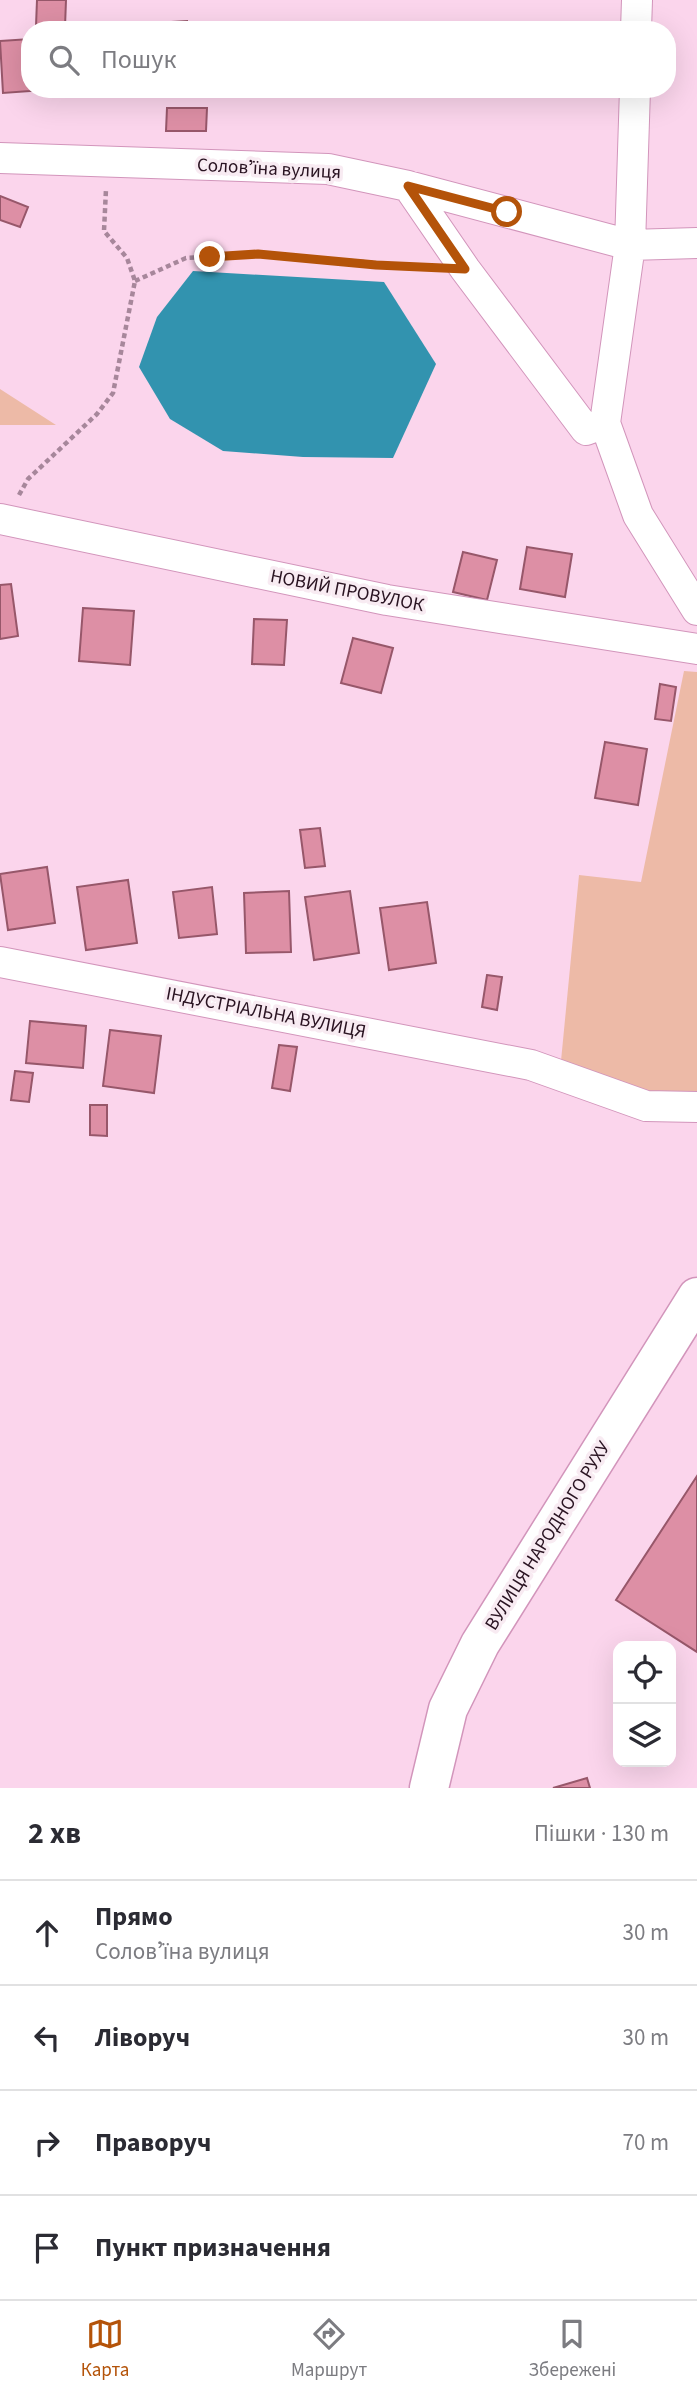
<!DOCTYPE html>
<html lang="uk">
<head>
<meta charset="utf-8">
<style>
	:root { --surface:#fff; --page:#f2f2f3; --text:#2b2b33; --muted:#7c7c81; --line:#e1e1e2; --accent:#b45309 }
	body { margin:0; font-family:"Source Sans 3",sans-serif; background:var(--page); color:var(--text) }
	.controls { position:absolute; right:21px; bottom:21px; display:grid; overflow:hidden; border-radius:14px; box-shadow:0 7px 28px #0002 }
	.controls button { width:63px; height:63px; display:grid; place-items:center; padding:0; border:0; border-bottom:2px solid var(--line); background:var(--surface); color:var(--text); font:35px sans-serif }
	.stop { position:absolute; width:21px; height:21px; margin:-16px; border:5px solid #b45309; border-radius:50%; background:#fff }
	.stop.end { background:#b45309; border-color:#fff; box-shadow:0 2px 7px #0008 }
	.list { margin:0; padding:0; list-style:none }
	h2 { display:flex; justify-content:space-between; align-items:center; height:91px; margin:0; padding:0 28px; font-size:30px }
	h2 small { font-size:23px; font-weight:400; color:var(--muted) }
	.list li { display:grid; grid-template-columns:46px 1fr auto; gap:21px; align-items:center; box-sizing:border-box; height:105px; padding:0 28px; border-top:2px solid var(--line) }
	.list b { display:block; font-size:26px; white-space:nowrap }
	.list p { margin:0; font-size:23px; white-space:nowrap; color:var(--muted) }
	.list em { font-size:23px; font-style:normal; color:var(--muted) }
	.icon { flex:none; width:38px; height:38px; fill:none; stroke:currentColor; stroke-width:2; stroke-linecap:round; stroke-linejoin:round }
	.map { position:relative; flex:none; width:697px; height:1788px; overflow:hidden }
	.search { position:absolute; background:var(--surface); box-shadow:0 7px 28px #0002; left:21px; right:21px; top:21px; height:77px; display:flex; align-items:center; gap:18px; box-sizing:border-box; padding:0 24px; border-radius:28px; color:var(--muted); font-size:26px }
	.sheet { height:511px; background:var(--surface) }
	nav { display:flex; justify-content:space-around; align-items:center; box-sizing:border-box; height:98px; border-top:2px solid var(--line); background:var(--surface); font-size:19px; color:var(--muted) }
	nav a { display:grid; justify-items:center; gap:4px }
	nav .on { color:var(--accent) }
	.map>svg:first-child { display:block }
	.green { fill:#edbaa7 }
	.water { fill:#3293af }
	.building { fill:#dd8fa5; stroke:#97576a; stroke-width:2 }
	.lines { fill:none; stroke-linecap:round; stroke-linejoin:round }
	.minor-casing { stroke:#d295bb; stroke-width:32 }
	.secondary-casing { stroke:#d295bb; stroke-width:41 }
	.path { stroke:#a7879b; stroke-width:4.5; stroke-dasharray:5 3.5; stroke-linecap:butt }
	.minor { stroke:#fff; stroke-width:30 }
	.secondary { stroke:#fff; stroke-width:38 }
	.route { stroke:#b45309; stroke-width:9 }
	.labels { text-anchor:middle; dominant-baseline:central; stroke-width:7; stroke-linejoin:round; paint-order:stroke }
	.street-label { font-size:19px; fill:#291321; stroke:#f8ebf2 }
</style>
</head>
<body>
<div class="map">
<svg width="697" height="1788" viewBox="0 0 697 1788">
	<rect width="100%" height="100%" fill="#fbd5ec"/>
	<path class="green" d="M0,389L56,425H0Z
		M684,671L697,672V1093L689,1098L632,1088L561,1061L579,875L641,882Z"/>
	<path class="water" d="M193,271L384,282L436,364L393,458L303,457L223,451L170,419L139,367L157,317Z"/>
	<path class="building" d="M37,0H66L65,27L36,26Z
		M187,21V30H155V23Z
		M508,25V30H471V26Z
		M30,39V89L44,90L3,93L0,41Z
		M167,108H207L206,131H166Z
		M0,196L28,207L20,227L0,220Z
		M527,547L572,554L565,597L520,589Z
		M463,552L497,560L487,600L453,592Z
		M11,584L18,636L0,639V585Z
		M83,608L134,611L130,665L79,661Z
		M254,619L287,620L284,665L252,664Z
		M353,638L393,648L381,693L341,683Z
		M660,684L676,687L671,721L655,719Z
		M605,742L647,749L638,805L595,798Z
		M320,828L325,866L305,868L300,830Z
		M47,867L55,923L8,930L0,874Z
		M128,880L137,943L86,950L77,887Z
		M212,887L217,934L179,938L173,892Z
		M289,891L291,952L246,953L244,893Z
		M350,891L359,953L314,960L305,897Z
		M427,902L436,963L389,970L380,908Z
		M487,975L502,977L497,1010L482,1007Z
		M30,1021L86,1026L83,1068L26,1063Z
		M110,1030L161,1036L154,1093L103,1086Z
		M279,1045L297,1047L290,1091L272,1088Z
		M15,1071L33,1073L29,1102L11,1100Z
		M90,1105H107V1136L90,1135Z
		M697,1476V1652L616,1600Z
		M587,1778L590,1788H553Z"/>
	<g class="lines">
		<defs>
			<path id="minor" d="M636,30L637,0
				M635,89L630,245L605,423L638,515L697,610
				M0,158L328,169L408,186L630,245L697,243
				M408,186L465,269L586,430L605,423
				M0,519L387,600L697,649
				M0,962L531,1065L646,1106L697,1107"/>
			<path id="secondary" d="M429,1788L448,1709L480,1644L697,1297"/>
		</defs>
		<use href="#minor" class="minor-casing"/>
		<use href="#secondary" class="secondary-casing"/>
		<path class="path" d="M135,281L186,258L258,254L430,267
			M19,495L28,479L97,414L113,393L135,281L127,258L104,231L106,189"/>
		<use href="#minor" class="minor"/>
		<use href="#secondary" class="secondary"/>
	</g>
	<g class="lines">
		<path class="route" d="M210,257L258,254L376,265L465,269L408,186L507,212"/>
	</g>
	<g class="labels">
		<g class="street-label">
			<text transform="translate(269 169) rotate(3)">Соловʼїна вулиця</text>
			<text transform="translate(347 591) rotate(11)">НОВИЙ ПРОВУЛОК</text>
			<text transform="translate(266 1013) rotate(11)">ІНДУСТРІАЛЬНА ВУЛИЦЯ</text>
			<text transform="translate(548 1536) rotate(-58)">ВУЛИЦЯ НАРОДНОГО РУХУ</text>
		</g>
	</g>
</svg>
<div class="controls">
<button><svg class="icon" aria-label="locate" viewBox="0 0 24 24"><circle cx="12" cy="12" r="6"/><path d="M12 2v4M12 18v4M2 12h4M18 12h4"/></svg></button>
<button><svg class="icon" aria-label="layers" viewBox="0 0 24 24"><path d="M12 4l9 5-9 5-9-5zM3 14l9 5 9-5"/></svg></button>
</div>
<div class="stop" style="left:507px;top:212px"></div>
<div class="stop end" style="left:210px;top:257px"></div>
<div class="search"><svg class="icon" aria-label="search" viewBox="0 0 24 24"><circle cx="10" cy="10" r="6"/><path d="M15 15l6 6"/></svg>Пошук</div>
</div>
<section class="sheet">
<h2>2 хв<small>Пішки · 130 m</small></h2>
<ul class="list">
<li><svg class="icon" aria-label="ahead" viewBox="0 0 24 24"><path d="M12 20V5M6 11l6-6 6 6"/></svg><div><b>Прямо</b><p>Соловʼїна вулиця</p></div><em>30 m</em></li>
<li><svg class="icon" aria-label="left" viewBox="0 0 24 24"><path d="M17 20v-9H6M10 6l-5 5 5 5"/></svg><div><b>Ліворуч</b></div><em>30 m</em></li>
<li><svg class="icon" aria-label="right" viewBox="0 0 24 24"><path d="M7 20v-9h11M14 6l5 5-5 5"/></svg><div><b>Праворуч</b></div><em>70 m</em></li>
<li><svg class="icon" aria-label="arrive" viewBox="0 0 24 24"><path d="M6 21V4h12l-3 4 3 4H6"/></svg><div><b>Пункт призначення</b></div></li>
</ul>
</section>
<nav>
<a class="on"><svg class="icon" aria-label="map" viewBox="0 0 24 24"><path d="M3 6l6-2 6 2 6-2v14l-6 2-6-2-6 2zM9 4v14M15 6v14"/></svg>Карта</a>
<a><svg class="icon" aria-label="directions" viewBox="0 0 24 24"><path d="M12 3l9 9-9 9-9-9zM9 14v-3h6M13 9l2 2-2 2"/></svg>Маршрут</a>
<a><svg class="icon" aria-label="saved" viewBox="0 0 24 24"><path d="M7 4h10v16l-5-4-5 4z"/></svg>Збережені</a>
</nav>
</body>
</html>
